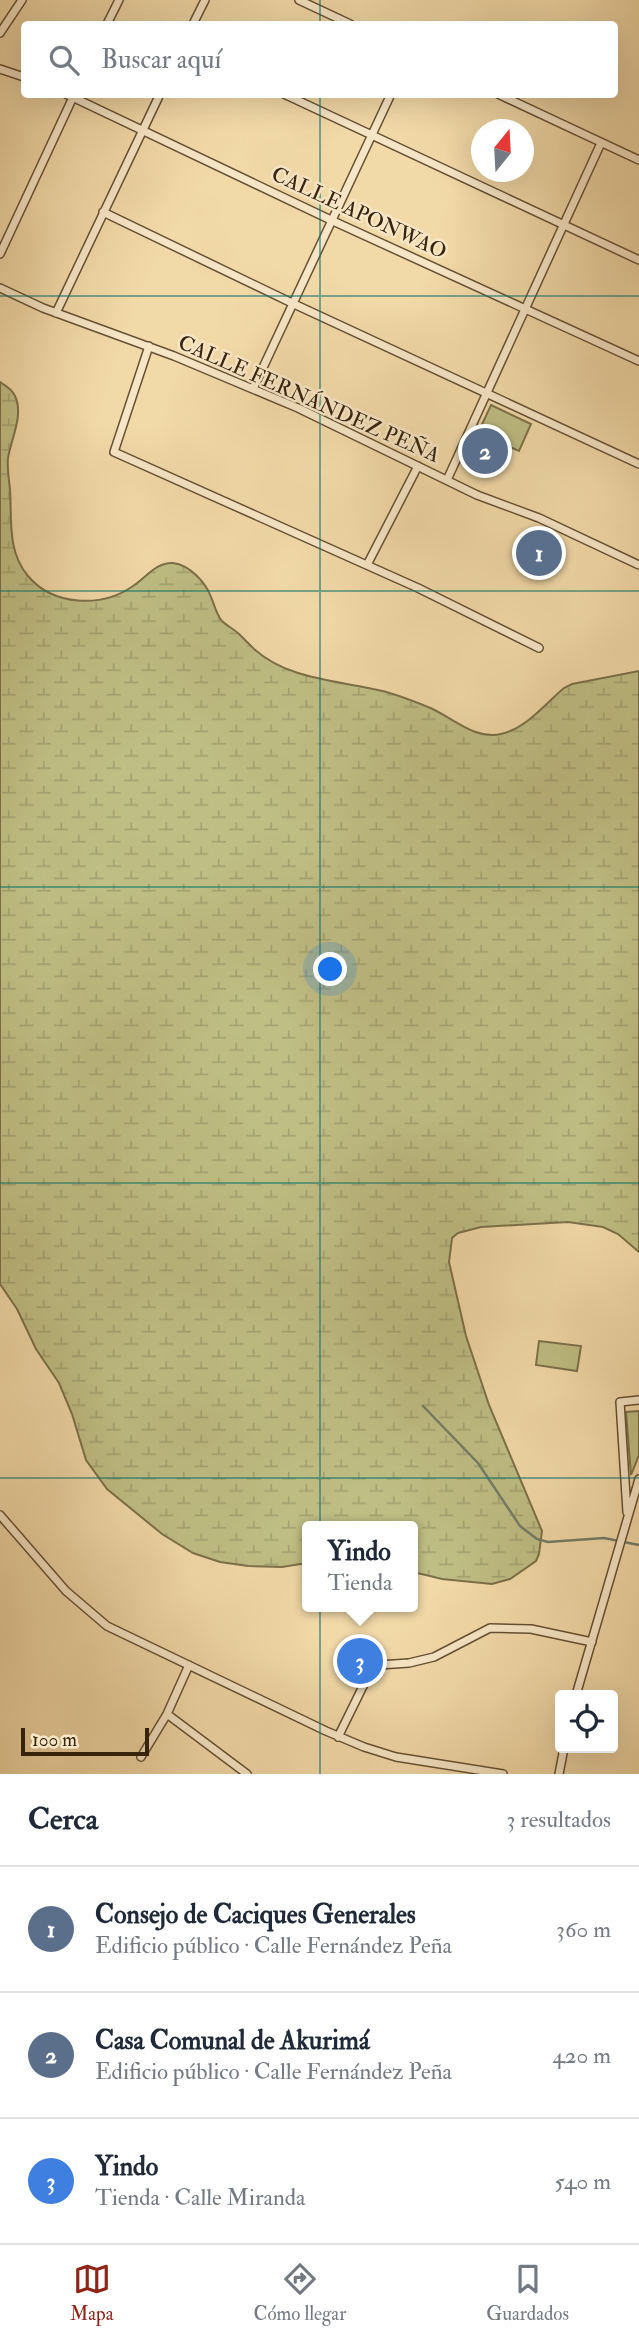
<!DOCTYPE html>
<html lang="es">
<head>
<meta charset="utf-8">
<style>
	:root { --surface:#fff; --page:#f2f2f3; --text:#1f2937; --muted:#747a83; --line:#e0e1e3; --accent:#8f2418 }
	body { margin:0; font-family:"IM FELL Double Pica",serif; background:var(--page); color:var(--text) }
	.controls { position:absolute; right:21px; bottom:21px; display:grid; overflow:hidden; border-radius:7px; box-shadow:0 7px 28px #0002 }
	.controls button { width:63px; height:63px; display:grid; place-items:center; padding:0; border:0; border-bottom:2px solid var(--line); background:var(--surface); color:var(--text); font:35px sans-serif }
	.compass { position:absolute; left:471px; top:119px; width:63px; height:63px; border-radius:50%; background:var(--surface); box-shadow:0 7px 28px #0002; rotate:18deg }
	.scale { position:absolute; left:21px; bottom:18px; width:128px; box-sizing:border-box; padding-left:7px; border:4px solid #38240d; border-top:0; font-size:19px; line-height:24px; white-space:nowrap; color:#38240d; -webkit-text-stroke:5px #f7e6c6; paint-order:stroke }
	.you { position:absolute; left:331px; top:970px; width:24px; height:24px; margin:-18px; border:5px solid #fff; border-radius:50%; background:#1a73e8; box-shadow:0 0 0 10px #1a73e833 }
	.badge { display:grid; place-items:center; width:46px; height:46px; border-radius:50%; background:var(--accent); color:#fff; font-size:23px; font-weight:700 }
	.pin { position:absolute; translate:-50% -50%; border:4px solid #fff; box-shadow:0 2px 7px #0006 }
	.popup { position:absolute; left:302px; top:1521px; width:116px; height:91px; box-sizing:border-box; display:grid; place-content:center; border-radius:7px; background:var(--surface); filter:drop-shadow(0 2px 5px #0005); font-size:23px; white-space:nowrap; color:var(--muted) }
	.popup b { font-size:26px; color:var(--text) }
	.popup::after { content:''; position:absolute; left:50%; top:100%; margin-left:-14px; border:14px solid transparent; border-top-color:var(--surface) }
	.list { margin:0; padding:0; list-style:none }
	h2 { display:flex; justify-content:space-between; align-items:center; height:91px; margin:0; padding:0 28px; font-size:30px }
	h2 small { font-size:23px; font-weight:400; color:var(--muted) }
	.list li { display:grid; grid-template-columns:46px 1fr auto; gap:21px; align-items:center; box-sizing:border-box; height:126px; padding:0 28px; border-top:2px solid var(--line) }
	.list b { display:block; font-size:26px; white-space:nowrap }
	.list p { margin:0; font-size:23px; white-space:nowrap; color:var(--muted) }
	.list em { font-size:23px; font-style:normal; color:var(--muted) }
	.icon { flex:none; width:38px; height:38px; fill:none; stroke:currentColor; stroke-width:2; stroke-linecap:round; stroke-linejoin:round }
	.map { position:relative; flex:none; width:639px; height:1774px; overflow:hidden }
	.search { position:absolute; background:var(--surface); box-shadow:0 7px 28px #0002; left:21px; right:21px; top:21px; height:77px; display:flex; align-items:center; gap:18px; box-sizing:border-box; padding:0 24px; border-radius:7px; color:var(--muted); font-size:26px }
	.sheet { height:469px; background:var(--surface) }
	nav { display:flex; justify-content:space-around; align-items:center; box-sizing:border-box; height:98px; border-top:2px solid var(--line); background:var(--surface); font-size:19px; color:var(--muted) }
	nav a { display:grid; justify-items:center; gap:4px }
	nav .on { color:var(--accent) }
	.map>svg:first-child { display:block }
	.wetland { fill:url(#wetland-marsh); stroke:#7c7148; stroke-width:2 }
	.park { fill:#bfbe84; stroke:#7c7148; stroke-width:2 }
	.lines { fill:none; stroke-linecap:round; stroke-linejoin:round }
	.stream { stroke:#747e68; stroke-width:2.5 }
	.minor-casing { stroke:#665134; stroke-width:10 }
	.minor { stroke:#f7e6c6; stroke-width:7 }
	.grid { fill:none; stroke:#0f766e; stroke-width:2; stroke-opacity:0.55 }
	.labels { text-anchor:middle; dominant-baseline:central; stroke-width:5; stroke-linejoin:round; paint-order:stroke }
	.street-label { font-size:21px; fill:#38240d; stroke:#f7e6c6 }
</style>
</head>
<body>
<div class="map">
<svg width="639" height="1774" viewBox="0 0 639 1774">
	<defs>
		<pattern id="wetland-marsh" width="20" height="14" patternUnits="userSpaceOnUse" patternTransform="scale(1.75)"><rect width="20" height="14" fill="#bfbe84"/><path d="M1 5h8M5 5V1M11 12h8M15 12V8" fill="none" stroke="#a5a371"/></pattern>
	</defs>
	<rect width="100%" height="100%" fill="#f2d9a8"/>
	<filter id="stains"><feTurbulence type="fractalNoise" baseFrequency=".00286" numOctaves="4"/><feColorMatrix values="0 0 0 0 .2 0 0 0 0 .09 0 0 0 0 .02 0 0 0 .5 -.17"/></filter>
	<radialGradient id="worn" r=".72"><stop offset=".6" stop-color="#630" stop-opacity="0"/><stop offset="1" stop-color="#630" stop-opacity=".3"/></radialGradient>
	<path class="wetland" d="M0,382C5,385 13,390 15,396C24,415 11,439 8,458C7,469 9,479 10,490C12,520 7,551 28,576C53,606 102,608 133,586C146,578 156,562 173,563C190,565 206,583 211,597C215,606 216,614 222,621C227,626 234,629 239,634C244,639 249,644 254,649C286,678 332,680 373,689C391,692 411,700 428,707C451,716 473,740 501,734C527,728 545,704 564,688L572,684L639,671V1252L618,1234L603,1227L568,1222L481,1227L458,1233L452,1238L449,1262L466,1336L489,1405L542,1531L539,1554L536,1561L510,1579L492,1584L442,1579L413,1572L412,1526H308L307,1563L282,1567L248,1566L220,1562L193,1553L162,1534L107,1489L86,1460L72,1414L59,1383L36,1349L17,1309L0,1284Z"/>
	<path class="park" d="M491,405L531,424L519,451L478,433Z
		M539,1341L581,1346L577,1371L536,1365Z
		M639,1411V1455L631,1475L626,1412Z"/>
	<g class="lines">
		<path class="stream" d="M423,1406L478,1463L520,1526L537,1539L548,1542L604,1538L639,1545"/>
		<defs>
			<path id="minor" d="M299,0L350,24
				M107,24L119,0
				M193,24L205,0
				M0,33L22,0
				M0,69L24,77
				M66,94L333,221L639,361
				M284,94L639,260
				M498,94L639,160
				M103,212L294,304L639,464
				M0,254L74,95
				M0,288L43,308L174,356L298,408L477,495L539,518L639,565
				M56,313L160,94
				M149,346L114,452L418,588L539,648
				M253,389L391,94
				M447,480L601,143
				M367,565L418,466
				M627,1512L620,1402L639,1400
				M0,1515L66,1591L107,1626L326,1731L364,1747L396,1757L503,1774
				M576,1695L639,1479
				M167,1714L247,1774
				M338,1737L369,1674L379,1665L409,1663L434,1657L490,1628L531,1629L592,1642
				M141,1757L167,1714L189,1665
				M559,1774L564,1748"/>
		</defs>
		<use href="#minor" class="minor-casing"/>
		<use href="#minor" class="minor"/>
	</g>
	<path class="grid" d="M320,0V24M320,94V1774M0,296H639M0,591H639M0,887H639M0,1183H639M0,1478H639"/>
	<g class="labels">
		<g class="street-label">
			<text transform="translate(359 213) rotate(25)">CALLE APONWAO</text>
			<text transform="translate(309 399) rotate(24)">CALLE FERNÁNDEZ PEÑA</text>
		</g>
	</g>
	<rect width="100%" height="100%" filter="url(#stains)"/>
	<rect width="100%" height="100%" fill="url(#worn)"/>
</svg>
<div class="controls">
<button><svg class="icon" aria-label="locate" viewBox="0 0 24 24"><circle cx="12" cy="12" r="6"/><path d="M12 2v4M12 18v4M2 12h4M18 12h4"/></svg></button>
</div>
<svg class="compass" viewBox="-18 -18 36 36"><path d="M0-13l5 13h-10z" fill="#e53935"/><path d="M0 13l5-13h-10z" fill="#747a83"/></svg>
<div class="scale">100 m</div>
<div class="you"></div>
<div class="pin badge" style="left:539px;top:553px;background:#5c6f8a">1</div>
<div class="pin badge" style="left:485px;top:451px;background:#5c6f8a">2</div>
<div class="pin badge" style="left:360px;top:1661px;background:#3f7fe0">3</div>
<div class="popup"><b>Yindo</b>Tienda</div>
<div class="search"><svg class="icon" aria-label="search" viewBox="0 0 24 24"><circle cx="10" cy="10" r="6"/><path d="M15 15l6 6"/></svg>Buscar aquí</div>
</div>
<section class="sheet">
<h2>Cerca<small>3 resultados</small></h2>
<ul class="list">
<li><span class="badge" style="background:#5c6f8a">1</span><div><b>Consejo de Caciques Generales</b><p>Edificio público · Calle Fernández Peña</p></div><em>360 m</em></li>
<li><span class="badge" style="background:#5c6f8a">2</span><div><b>Casa Comunal de Akurimá</b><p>Edificio público · Calle Fernández Peña</p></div><em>420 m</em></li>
<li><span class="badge" style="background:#3f7fe0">3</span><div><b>Yindo</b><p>Tienda · Calle Miranda</p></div><em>540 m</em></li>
</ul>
</section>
<nav>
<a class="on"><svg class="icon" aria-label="map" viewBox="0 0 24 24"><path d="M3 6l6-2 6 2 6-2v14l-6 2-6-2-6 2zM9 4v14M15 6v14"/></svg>Mapa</a>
<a><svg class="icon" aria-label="directions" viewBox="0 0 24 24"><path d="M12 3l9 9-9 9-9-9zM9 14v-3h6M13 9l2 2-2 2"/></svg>Cómo llegar</a>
<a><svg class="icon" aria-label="saved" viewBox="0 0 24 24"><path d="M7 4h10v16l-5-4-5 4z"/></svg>Guardados</a>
</nav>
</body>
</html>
